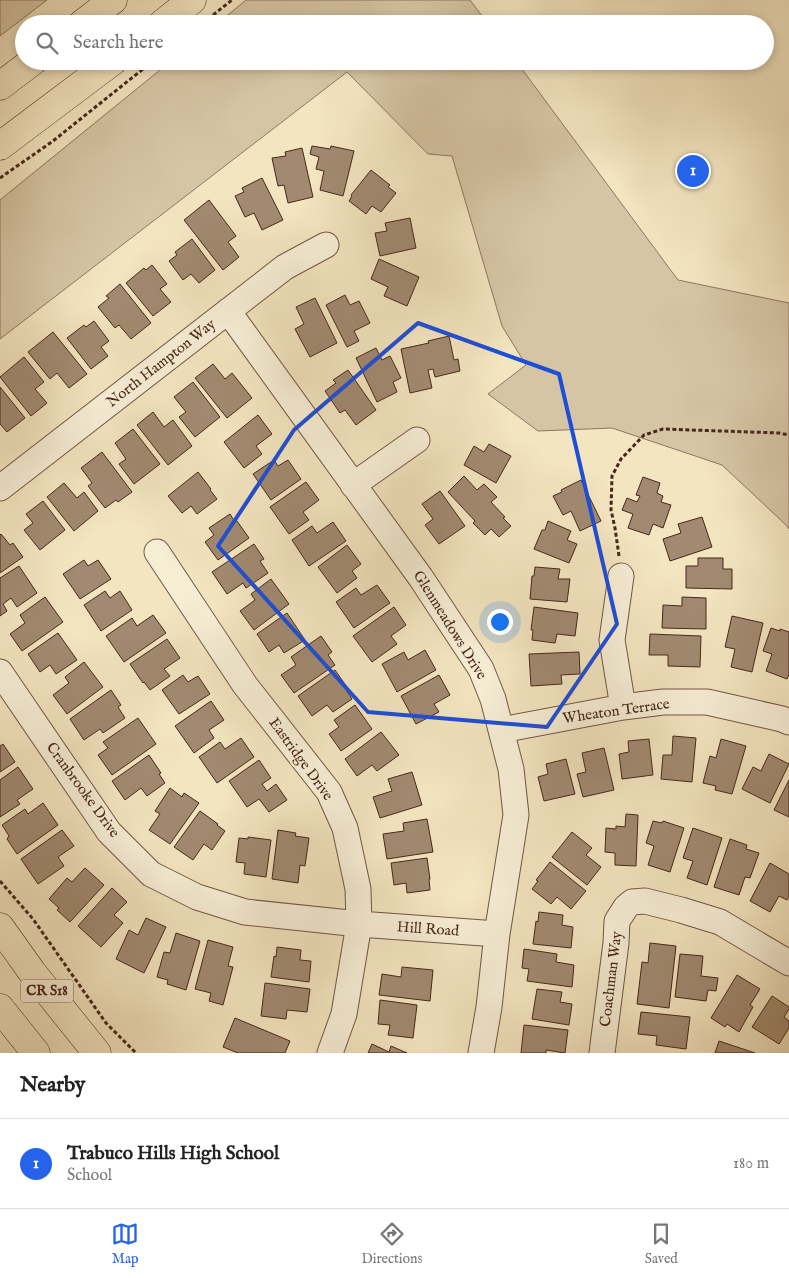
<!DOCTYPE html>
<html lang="en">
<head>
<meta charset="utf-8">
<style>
	:root { --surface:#fff; --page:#f2f2f2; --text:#222; --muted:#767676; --line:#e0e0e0; --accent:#2563eb }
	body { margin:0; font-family:"IM FELL English",serif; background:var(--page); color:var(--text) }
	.you { position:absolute; left:499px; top:621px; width:18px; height:18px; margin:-12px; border:4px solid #fff; border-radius:50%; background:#1a73e8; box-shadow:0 0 0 8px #1a73e833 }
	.badge { display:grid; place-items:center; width:32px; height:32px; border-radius:50%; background:var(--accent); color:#fff; font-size:16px; font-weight:700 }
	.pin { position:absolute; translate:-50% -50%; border:2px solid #fff; box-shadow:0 1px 5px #0006 }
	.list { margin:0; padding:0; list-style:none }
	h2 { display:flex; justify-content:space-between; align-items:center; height:65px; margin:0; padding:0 20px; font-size:21px }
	h2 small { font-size:16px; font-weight:400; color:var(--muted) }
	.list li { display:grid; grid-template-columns:32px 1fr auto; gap:15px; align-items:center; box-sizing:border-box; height:90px; padding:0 20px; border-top:1px solid var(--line) }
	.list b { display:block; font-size:19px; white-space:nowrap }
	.list p { margin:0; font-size:16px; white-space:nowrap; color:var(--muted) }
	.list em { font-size:16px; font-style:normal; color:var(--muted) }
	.icon { flex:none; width:28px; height:28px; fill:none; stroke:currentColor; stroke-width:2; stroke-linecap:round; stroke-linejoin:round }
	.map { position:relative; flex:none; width:789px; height:1053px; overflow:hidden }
	.search { position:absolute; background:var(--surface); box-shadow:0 2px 8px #0003; left:15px; right:15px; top:15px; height:55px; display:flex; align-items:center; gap:12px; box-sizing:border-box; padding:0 18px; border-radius:28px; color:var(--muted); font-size:19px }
	.sheet { height:155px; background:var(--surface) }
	nav { display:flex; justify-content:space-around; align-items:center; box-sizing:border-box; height:70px; border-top:1px solid var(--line); background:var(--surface); font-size:14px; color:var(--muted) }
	nav a { display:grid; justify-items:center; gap:2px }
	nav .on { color:var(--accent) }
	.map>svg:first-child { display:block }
	.green { fill:#d6c5a4; stroke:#8f7660 }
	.building { fill:#a18a71; stroke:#48271b }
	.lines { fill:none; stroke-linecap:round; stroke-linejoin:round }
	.minor-casing { stroke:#735644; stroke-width:27 }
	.major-casing { stroke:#48271b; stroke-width:29 }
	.path { stroke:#48271b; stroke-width:3; stroke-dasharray:4 2.5; stroke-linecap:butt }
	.minor { stroke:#f7eed6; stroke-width:25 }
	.major { stroke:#f3e5c0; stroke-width:28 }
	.marked { fill:none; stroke:#1d4ed8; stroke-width:4; stroke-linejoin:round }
	.labels { text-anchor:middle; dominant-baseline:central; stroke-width:4.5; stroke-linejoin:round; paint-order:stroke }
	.shield { fill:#f7eed6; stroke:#7c6353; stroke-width:1 }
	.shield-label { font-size:14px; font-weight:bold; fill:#48271b }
	.street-label { font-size:15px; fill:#48271b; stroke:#f7eed6 }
</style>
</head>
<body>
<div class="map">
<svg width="789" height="1053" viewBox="0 0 789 1053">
	<rect width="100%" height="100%" fill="#f3e5c0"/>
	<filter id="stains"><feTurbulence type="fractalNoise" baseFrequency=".004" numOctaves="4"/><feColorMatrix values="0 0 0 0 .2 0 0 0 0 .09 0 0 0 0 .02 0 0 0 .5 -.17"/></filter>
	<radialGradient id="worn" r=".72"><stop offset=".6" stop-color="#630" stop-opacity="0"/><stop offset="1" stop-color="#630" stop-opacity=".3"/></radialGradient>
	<path class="green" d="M0,0H47L0,36Z
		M246,0H470L488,24H217Z
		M171,61H516L678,280L789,303V529L786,525L722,465L612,428L538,431L488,394L526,365L502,326L452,156L428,154L347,72L0,339V200Z"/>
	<path class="building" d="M312,146L330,149L331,146L354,151L343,196L320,190L324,171L316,169L319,157L310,154Z
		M302,148L313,197L288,203L284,185L278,186L272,158L286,156L285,152Z
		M371,170L390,185L388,187L396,193L381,212L372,206L366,214L349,201L352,196L351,195Z
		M262,178L283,220L262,230L254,213L245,217L235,196L244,192L242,188Z
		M209,200L236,236L228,242L239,257L223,270L184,220Z
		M410,218L416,248L380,256L375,233L387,231L385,223Z
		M192,239L215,270L199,283L191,274L183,280L169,261L177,255L175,252Z
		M379,259L419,277L407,306L384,296L388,287L371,279Z
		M152,265L167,284L160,289L171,302L153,316L126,283L144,268L146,270Z
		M120,284L151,323L131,339L119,325L115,328L98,307L109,298L106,296Z
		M345,295L350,305L359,301L370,323L354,331L359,341L347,347L326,305Z
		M315,298L337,343L310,357L295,329L304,324L296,307Z
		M94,321L109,341L101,347L108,356L91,369L67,338L84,325L86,327Z
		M53,332L87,374L69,388L57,373L50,379L28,352Z
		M449,336L454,360L458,359L460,371L435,377L433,369L428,370L432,388L410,393L401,349L429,343L428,341Z
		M376,348L382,360L390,356L401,378L393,382L397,392L377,402L356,358Z
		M24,357L44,382L35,389L47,403L31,416L0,377Z
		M213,364L225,379L232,373L252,398L227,418L195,378Z
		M348,370L376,410L356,425L345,410L340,413L325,391L336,383L333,380Z
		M193,382L220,417L195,437L179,417L186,412L174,397Z
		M0,387L25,418L7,432L0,424Z
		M153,412L164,427L173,420L192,446L168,465L137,425Z
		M258,415L272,434L256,446L262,454L244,468L224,442Z
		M133,429L160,464L134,484L119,464L126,459L115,443Z
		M489,444L511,456L496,483L464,465L474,446L484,452Z
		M102,452L132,492L118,502L116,500L105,508L88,486L92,483L81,468Z
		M274,460L278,466L288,460L301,479L271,500L253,474Z
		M198,472L211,489L210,490L217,499L197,514L191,506L182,513L168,496Z
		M464,476L477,490L484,484L497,497L491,502L505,517L503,518L511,526L499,537L491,529L485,535L473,523L475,521L448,492Z
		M643,477L660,483L657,493L663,496L661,502L671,505L663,528L653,524L649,535L628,528L633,514L622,510L627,498L637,502L640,496L636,495Z
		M581,480L601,521L580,531L571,511L563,515L553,496L562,492L561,490Z
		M306,482L319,500L303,512L309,520L289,534L270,507Z
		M64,483L77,498L84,492L98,511L74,531L47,497Z
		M440,491L465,526L439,544L425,525L433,519L422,504Z
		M43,501L65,530L40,550L24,530L33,523L26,514Z
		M230,514L235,522L237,521L249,538L218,560L205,542L214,535L209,528Z
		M702,517L712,547L670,561L663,539L681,533L678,524Z
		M548,521L571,531L567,540L577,544L569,563L534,549L542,530H545Z
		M333,522L346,541L309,566L292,540L312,526L317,533Z
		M1,534L10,545L13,543L23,557L0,573V535Z
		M254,544L264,559L260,561L268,573L246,588L243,583L227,594L212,572Z
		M347,545L361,564L352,571L357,578L337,593L318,567Z
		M698,558H723V569H732V589L686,588V566H698Z
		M84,560L88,566L98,560L111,579L80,599L63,574Z
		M19,566L37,593L17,607L11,598L3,604L7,611L0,616V578Z
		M535,567L560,569L558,579H570L567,602L530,599L532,576H534Z
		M271,579L289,604L254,630L240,611L255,600L251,594Z
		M377,585L390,603L354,628L336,602L356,588L361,595Z
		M105,591L110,598L120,591L132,610L101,631L84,605Z
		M45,597L63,622L22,651L10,634L25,623L20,615Z
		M682,597L706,598V629L662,628L663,605L682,606Z
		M394,607L406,625L391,636L397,644L372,662L353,636Z
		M534,607L578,613L575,636L557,634L555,643L532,640L533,630H531Z
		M287,613L305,640L284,653L279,645L269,652L257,634Z
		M153,615L166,633L124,662L106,636L132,618L137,626Z
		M732,616L763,623L752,672L731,667L735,649L725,647Z
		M771,628L780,631V629L789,632V674L787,679L766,671L772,654L763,651Z
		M58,633L77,660L56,674L50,665L40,672L28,654Z
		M650,634L701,636L700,667L668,666V655H649Z
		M321,636L332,652L328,655L335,665L294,693L281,675L296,665L291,657Z
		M167,639L180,658L164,669L170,676L150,690L144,682L143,683L130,664Z
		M425,650L436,670L397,692L382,664L404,652L408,660Z
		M579,652L580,674L561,675L562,684L531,686L529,654Z
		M84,662L103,687L67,714L53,695L69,683L65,677Z
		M335,670L349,690L347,691L352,699L333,712L327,705L312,716L298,696Z
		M183,675L188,682L198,676L210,694L179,714L162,690Z
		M439,675L450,695L434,704L439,712L416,724L401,696Z
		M111,690L121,705L118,707L125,718L103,733L100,729L84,740L70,719Z
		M211,701L224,720L209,730L214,738L194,753L175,726Z
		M355,705L372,729L341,751L329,734L339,727L334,720Z
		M138,718L156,744L112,775L98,755L108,748L103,742Z
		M381,732L399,755L377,771L372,765L357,776L345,759Z
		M673,736L696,738L692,782L661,779L663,755H672Z
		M241,738L254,757L217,783L199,757L220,742L225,749Z
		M649,739L653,775L622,779L619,754L629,752L628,741Z
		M721,739L746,746L732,794L715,790L716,786L703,783L710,756L716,758Z
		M3,744L15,762L0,772V746Z
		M604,748L614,790L583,797L577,774L586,772L582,753Z
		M769,754L789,764L770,803L742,789L753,767L761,771Z
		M149,755L161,773L159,774L165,783L147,796L141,788L125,800L112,781Z
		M566,759L575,794L544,801L538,777L548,774L546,764Z
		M259,760L271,778L262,784L267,791L276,784L287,800L269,812L259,799L247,807L229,781Z
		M18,767L33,789L17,800L20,804L0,817V780Z
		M412,772L422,805L380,818L373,797L392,791L388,779Z
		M789,780V817L774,810Z
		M170,788L182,797L184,793L199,803L170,844L149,830L160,814L155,811Z
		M43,803L58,825L17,854L7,839L9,836L2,825L25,809L28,814Z
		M200,811L218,824L217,825L225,831L212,850L204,844L193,860L174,847Z
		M626,814L638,815L636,866L615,865V853L605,852L606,828L616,829V826L625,827Z
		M427,819L433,852L387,859L383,834L404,831L403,823Z
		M653,821L662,823L663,821L684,828L670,872L648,865L654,846L646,843Z
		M693,828L722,838L707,885L687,878L693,861L683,858Z
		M62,830L74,846L58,857L64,866L38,884L21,859Z
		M278,830L296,833L295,836L309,838L305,866L300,865L298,883L272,879Z
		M572,832L592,848L586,855L601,867L587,885L552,857Z
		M248,837L271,840L266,877L244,874L245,863L236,862L239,838L248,839Z
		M730,839L747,845L746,849L759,853L750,878L745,877L739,895L714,887Z
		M427,858L430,879H429L430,890L407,893L406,883L394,885L391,863Z
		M550,862L586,891L571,909L557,897L551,904L532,889L538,881L536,880Z
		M770,863L789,874V897L787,900L779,896L770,912L750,901Z
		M85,868L104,885L70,922L57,910L59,908L49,899L67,878L72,882Z
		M112,888L127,902L114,915L123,923L101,947L78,926Z
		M539,912L563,915L562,925L573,927L571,948L533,944L536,921L538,922Z
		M146,918L166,927L144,973L116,959L129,930L138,935Z
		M176,933L200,941L186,990L167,984L168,980L157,977L164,952L170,953Z
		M208,940L233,947L228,966L233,967L223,1005L209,1001L211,993L195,989Z
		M650,943L676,946L669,1008L637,1004L642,962L648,963Z
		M277,947L301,950L300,960L311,961L309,982L271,977L274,956L276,957Z
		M524,949L557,954L556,962L574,965L572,987L527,981L529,969L522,968Z
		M680,954L703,956L701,976L718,978L716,991L708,990L706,1001L675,997Z
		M402,967L433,970L430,1001L379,995L382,974L401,977Z
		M737,975L760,989L750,1005L753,1007L739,1032L727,1024L725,1027L711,1018Z
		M265,983L310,989L307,1012L287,1010L286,1019L261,1016Z
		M537,989L562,992L560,1002L572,1004L569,1025L532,1019Z
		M772,996L789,1007V1009L784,1017L789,1021V1028L779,1044L752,1027Z
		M380,1000L417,1005L413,1038L388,1035L390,1025L378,1024Z
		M641,1012L690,1017L686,1049L656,1045L657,1036L638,1034Z
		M235,1018L290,1041L285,1053H238L223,1047Z
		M524,1025L568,1030L565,1053L546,1050V1053H521Z
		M719,1041L755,1053H715Z
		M372,1044L389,1052L391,1046L407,1053H368Z"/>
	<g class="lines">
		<defs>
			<path id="minor" d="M228,311L421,578L481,669L493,699L511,769L516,815L497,934L489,1007L481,1053
				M353,485L417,440
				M0,488L285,267L326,245
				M157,552L245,685L329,792L345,828L358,889L359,924L344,1014L330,1053
				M621,576L612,640L623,707
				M0,672L109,832L151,874L197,897L245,912L359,924L497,934
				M501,730L623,707L663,702H707L782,719L789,722
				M602,1053L616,943L617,921L626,907L632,902L645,901L681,910L720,922L789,963"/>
			<path id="major" d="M82,24L113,0
				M162,24L192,0
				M0,86L33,61
				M0,146L113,61
				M0,927L32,972L97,1053
				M0,1008L36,1053"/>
		</defs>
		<use href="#minor" class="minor-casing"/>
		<use href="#major" class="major-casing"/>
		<path class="path" d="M208,19L232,0
			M0,178L53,141L153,61
			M619,556L615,528L611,510L612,476L621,459L644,435L663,429L779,433L789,435
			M0,881L33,919L106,1023L136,1053"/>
		<use href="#minor" class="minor"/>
		<use href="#major" class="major"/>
	</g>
	<path class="marked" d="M418,323L559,374L617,624L547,727L368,712L218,546L294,430Z"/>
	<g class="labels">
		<rect class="shield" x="21" y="979.5" width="52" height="23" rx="4"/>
		<g class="shield-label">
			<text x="47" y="991">CR S18</text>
		</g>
		<g class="street-label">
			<text transform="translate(161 363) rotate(-38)">North Hampton Way</text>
			<text transform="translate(450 625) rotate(58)">Glenmeadows Drive</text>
			<text transform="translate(616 711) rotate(-8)">Wheaton Terrace</text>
			<text transform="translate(301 759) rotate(54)">Eastridge Drive</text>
			<text transform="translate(83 790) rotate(54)">Cranbrooke Drive</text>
			<text transform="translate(428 929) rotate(4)">Hill Road</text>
			<text transform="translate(611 979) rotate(-83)">Coachman Way</text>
		</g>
	</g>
	<rect width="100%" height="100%" filter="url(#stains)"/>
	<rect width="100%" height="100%" fill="url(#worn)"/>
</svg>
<div class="you"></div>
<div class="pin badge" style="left:693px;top:171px">1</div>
<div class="search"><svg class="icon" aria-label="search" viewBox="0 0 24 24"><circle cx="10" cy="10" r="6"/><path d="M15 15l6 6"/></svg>Search here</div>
</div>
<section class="sheet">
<h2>Nearby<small></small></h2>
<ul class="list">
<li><span class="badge">1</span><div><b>Trabuco Hills High School</b><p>School</p></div><em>180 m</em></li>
</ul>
</section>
<nav>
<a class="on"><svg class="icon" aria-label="map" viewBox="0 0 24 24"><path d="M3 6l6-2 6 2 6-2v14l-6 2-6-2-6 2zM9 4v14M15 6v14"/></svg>Map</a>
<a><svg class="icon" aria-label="directions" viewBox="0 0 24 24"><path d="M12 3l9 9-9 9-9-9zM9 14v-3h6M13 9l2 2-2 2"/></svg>Directions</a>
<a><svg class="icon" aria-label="saved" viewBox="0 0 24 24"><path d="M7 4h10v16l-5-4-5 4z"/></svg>Saved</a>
</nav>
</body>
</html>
